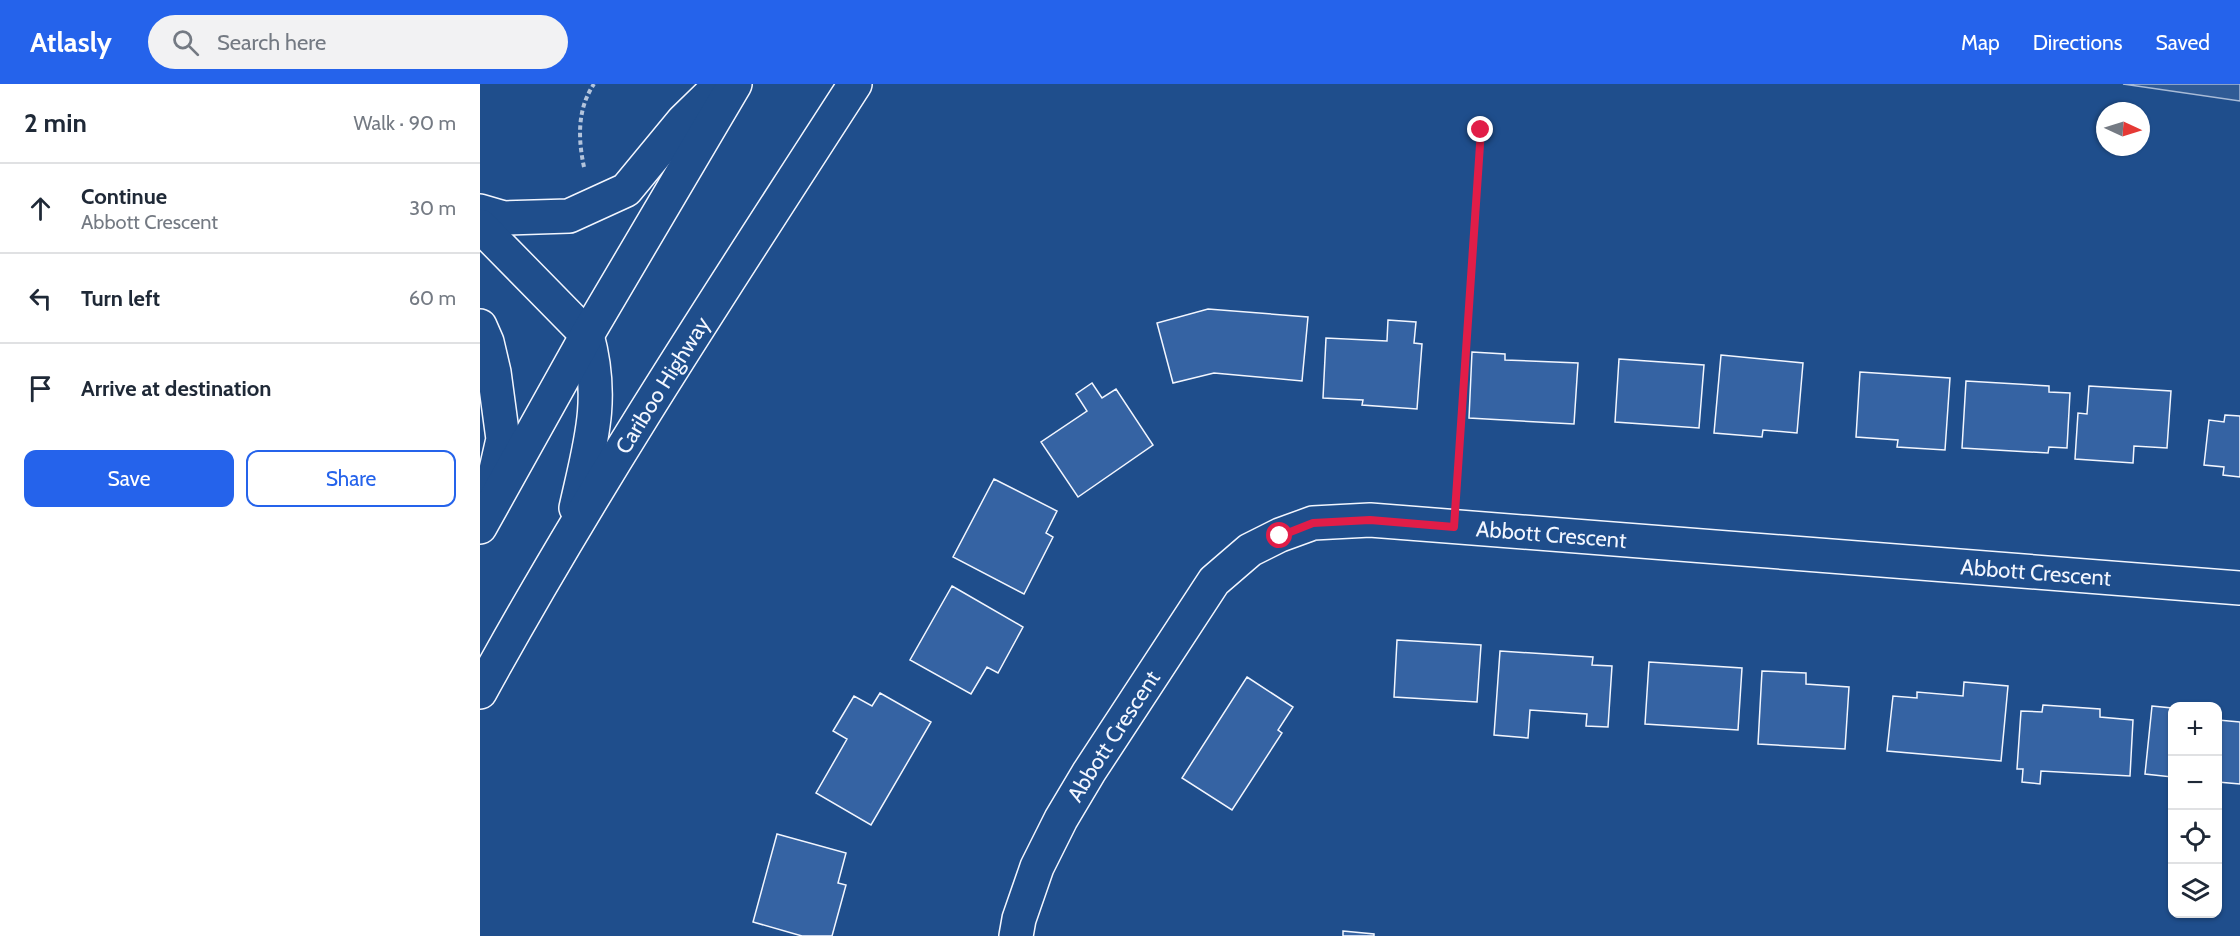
<!DOCTYPE html>
<html lang="en">
<head>
<meta charset="utf-8">
<style>
	:root { --surface:#fff; --page:#f2f2f3; --text:#1f2937; --muted:#747a83; --line:#e0e1e3; --accent:#2563eb }
	body { margin:0; font-family:Cabin,sans-serif; background:var(--page); color:var(--text) }
	.controls { position:absolute; right:18px; bottom:18px; display:grid; overflow:hidden; border-radius:12px; box-shadow:0 2px 4px #0004 }
	.controls button { width:54px; height:54px; display:grid; place-items:center; padding:0; border:0; border-bottom:2px solid var(--line); background:var(--surface); color:var(--text); font:30px sans-serif }
	.compass { position:absolute; left:1616px; top:18px; width:54px; height:54px; border-radius:50%; background:var(--surface); box-shadow:0 2px 4px #0004; rotate:94deg }
	.stop { position:absolute; width:18px; height:18px; margin:-14px; border:4px solid #e11d48; border-radius:50%; background:#fff }
	.stop.end { background:#e11d48; border-color:#fff; box-shadow:0 2px 6px #0008 }
	.list { margin:0; padding:0; list-style:none }
	h2 { display:flex; justify-content:space-between; align-items:center; height:78px; margin:0; padding:0 24px; font-size:26px }
	h2 small { font-size:20px; font-weight:400; color:var(--muted) }
	.list li { display:grid; grid-template-columns:39px 1fr auto; gap:18px; align-items:center; box-sizing:border-box; height:90px; padding:0 24px; border-top:2px solid var(--line) }
	.list b { display:block; font-size:22px; white-space:nowrap }
	.list p { margin:0; font-size:20px; white-space:nowrap; color:var(--muted) }
	.list em { font-size:20px; font-style:normal; color:var(--muted) }
	.actions { display:flex; gap:12px; padding:18px 24px }
	.actions a { flex:1; padding:14px 0; border:2px solid var(--accent); border-radius:12px; text-align:center; font-size:21px; color:var(--accent) }
	.actions .main { background:var(--accent); color:#fff }
	.icon { flex:none; width:33px; height:33px; fill:none; stroke:currentColor; stroke-width:2; stroke-linecap:round; stroke-linejoin:round }
	.map { position:relative; flex:none; width:1760px; height:852px; overflow:hidden }
	header { display:flex; align-items:center; gap:36px; box-sizing:border-box; height:84px; padding:0 30px; background:var(--accent); color:#fff }
	header strong { font-size:28px }
	nav { display:flex; gap:33px; margin-inline-start:auto; font-size:21px }
	.search { width:420px; height:54px; background:var(--page); display:flex; align-items:center; gap:15px; box-sizing:border-box; padding:0 21px; border-radius:33px; color:var(--muted); font-size:22px }
	main { display:flex }
	aside { flex:1; background:var(--surface) }
	.map>svg:first-child { display:block }
	.built { fill:#305b95; stroke:#a8bbd7; stroke-width:1.5 }
	.building { fill:#3563a3; stroke:#f2f6ff; stroke-width:1.5 }
	.lines { fill:none; stroke-linecap:round; stroke-linejoin:round }
	.minor-casing { stroke:#f2f6ff; stroke-width:36 }
	.trunk-casing { stroke:#f2f6ff; stroke-width:36 }
	.path { stroke:#b3c4dc; stroke-width:4; stroke-dasharray:4.5 3; stroke-linecap:butt }
	.minor { stroke:#1f4e8c; stroke-width:33 }
	.trunk { stroke:#1f4e8c; stroke-width:33 }
	.route { stroke:#e11d48; stroke-width:8 }
	.labels { text-anchor:middle; dominant-baseline:central; stroke-width:4.5; stroke-linejoin:round; paint-order:stroke }
	.street-label { font-size:22px; fill:#f2f6ff; stroke:#1f4e8c }
</style>
</head>
<body>
<header>
<strong>Atlasly</strong>
<div class="search"><svg class="icon" aria-label="search" viewBox="0 0 24 24"><circle cx="10" cy="10" r="6"/><path d="M15 15l6 6"/></svg>Search here</div>
<nav><a>Map</a><a>Directions</a><a>Saved</a></nav>
</header>
<main>
<aside>
<h2>2 min<small>Walk · 90 m</small></h2>
<ul class="list">
<li><svg class="icon" aria-label="ahead" viewBox="0 0 24 24"><path d="M12 20V5M6 11l6-6 6 6"/></svg><div><b>Continue</b><p>Abbott Crescent</p></div><em>30 m</em></li>
<li><svg class="icon" aria-label="left" viewBox="0 0 24 24"><path d="M17 20v-9H6M10 6l-5 5 5 5"/></svg><div><b>Turn left</b></div><em>60 m</em></li>
<li><svg class="icon" aria-label="arrive" viewBox="0 0 24 24"><path d="M6 21V4h12l-3 4 3 4H6"/></svg><div><b>Arrive at destination</b></div></li>
</ul>
<div class="actions"><a class="main">Save</a><a>Share</a></div>
</aside>
<div class="map">
<svg width="1760" height="852" viewBox="0 0 1760 852">
	<rect width="100%" height="100%" fill="#1f4e8c"/>
	<path class="built" d="M1643,0H1760V17Z"/>
	<path class="building" d="M728,225L828,233L822,297L734,289L693,299L677,239Z
		M908,236L936,238L934,259L942,260L937,325L882,321L883,316L843,314L846,254L907,257Z
		M992,268L1025,270V276L1098,279L1094,340L989,334Z
		M1241,271L1323,279L1317,349L1283,346L1282,353L1234,349Z
		M1139,275L1224,281L1219,344L1135,338Z
		M1380,288L1470,294L1465,366L1417,363L1418,356L1376,353Z
		M1486,297L1569,302V308L1590,309L1587,364L1569,363L1568,369L1482,364Z
		M612,299L622,314L636,305L673,361L598,413L561,358L607,327L596,310Z
		M1609,302L1691,307L1687,364L1654,362L1653,379L1595,375L1598,329L1607,330Z
		M1745,331L1760,332V393L1743,391L1744,383L1724,381L1729,336L1744,338Z
		M514,395L577,427L566,449L573,453L544,510L473,473Z
		M472,502L543,543L518,589L507,583L491,610L430,576Z
		M917,556L1001,561L997,618L914,613Z
		M1020,567L1113,573L1112,581L1132,582L1128,643L1106,642L1107,630L1050,626L1048,654L1014,651Z
		M1169,578L1262,584L1258,646L1165,640Z
		M1282,587L1326,589V600L1369,603L1365,665L1278,660Z
		M767,593L813,623L798,646L802,649L752,726L702,694Z
		M1484,598L1528,602L1521,677L1407,667L1413,612L1437,614V608L1483,612Z
		M400,609L451,638L391,741L336,709L367,655L353,647L374,612L392,622Z
		M1563,621L1620,625V633L1653,636L1650,692L1561,687L1560,700L1542,698L1543,685H1537L1541,627L1562,628Z
		M1672,622L1692,624V693L1665,690Z
		M1738,636L1760,638V700L1738,698Z
		M297,750L366,769L358,799L366,801L352,852H322L273,838Z
		M863,847L894,850V852H863Z"/>
	<g class="lines">
		<defs>
			<g id="minor">
				<path id="s1" d="M536,852L539,835L557,783L581,735L609,688L734,497L770,466L800,451L833,439L890,436L1760,504"/>
			</g>
			<g id="trunk">
				<path d="M0,127L24,134L89,132L146,106L203,37L241,0"/>
				<path d="M0,142L107,251C125,316 110,361 96,424"/>
				<path d="M0,242L7,258L14,288L23,355L13,399"/>
				<path d="M0,443L107,251L255,0"/>
				<path id="s2" d="M0,608C115,399 246,200 375,0"/>
			</g>
		</defs>
		<use href="#minor" class="minor-casing"/>
		<use href="#trunk" class="trunk-casing"/>
		<path class="path" d="M104,83C98,55 97,25 114,0
			M977,402L1001,47"/>
		<use href="#minor" class="minor"/>
		<use href="#trunk" class="trunk"/>
	</g>
	<g class="lines">
		<path class="route" d="M800,452L833,439L890,436L974,443L1001,46"/>
	</g>
	<g class="labels">
		<g class="street-label">
			<text stroke="none"><textPath href="#s2" startOffset="357">Cariboo Highway</textPath></text>
			<text stroke="none"><textPath href="#s1" startOffset="764">Abbott Crescent</textPath></text>
			<text stroke="none"><textPath href="#s1" startOffset="1250">Abbott Crescent</textPath></text>
			<text stroke="none"><textPath href="#s1" startOffset="224">Abbott Crescent</textPath></text>
		</g>
	</g>
</svg>
<div class="controls">
<button>+</button>
<button>−</button>
<button><svg class="icon" aria-label="locate" viewBox="0 0 24 24"><circle cx="12" cy="12" r="6"/><path d="M12 2v4M12 18v4M2 12h4M18 12h4"/></svg></button>
<button><svg class="icon" aria-label="layers" viewBox="0 0 24 24"><path d="M12 4l9 5-9 5-9-5zM3 14l9 5 9-5"/></svg></button>
</div>
<svg class="compass" viewBox="-18 -18 36 36"><path d="M0-13l5 13h-10z" fill="#e53935"/><path d="M0 13l5-13h-10z" fill="#747a83"/></svg>
<div class="stop" style="left:800px;top:452px"></div>
<div class="stop end" style="left:1001px;top:46px"></div>
</div>
</main>
</body>
</html>
